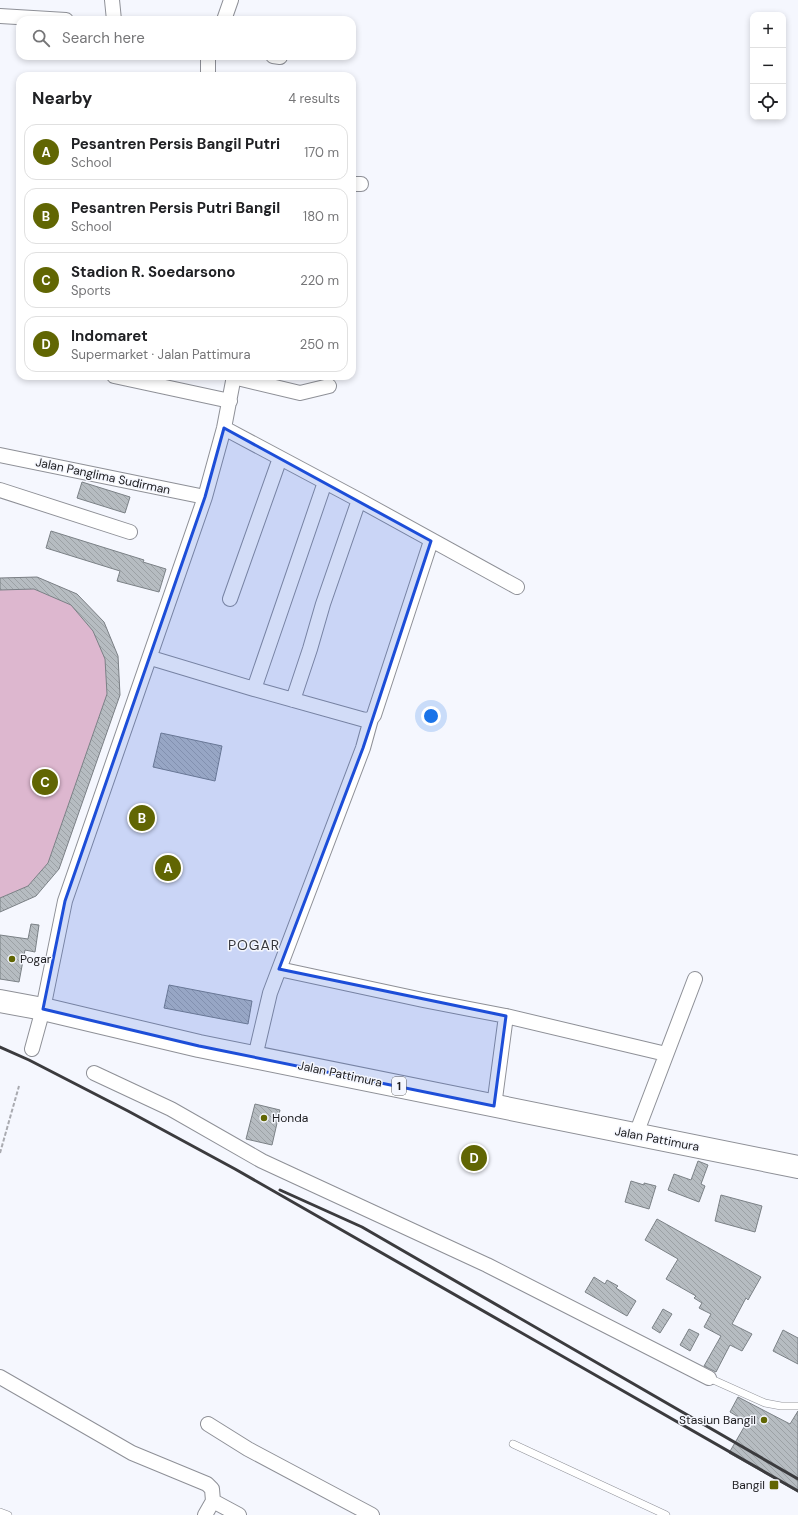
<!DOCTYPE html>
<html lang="en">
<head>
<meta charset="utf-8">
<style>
	:root { --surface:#fff; --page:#f6f6f6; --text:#202124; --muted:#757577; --line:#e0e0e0; --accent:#616603 }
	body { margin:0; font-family:"DM Sans",sans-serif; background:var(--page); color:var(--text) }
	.controls { position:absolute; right:12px; top:12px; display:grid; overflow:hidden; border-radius:8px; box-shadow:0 2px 6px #0003 }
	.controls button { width:36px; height:36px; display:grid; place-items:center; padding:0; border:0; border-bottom:1px solid var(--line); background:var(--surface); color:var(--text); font:20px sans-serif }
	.you { position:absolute; left:431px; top:716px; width:14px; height:14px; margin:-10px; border:3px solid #fff; border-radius:50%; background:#1a73e8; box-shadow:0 0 0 6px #1a73e833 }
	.badge { display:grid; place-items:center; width:26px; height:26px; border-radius:50%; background:var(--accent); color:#fff; font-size:13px; font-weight:700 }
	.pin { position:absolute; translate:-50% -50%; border:2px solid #fff; box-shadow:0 1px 4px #0006 }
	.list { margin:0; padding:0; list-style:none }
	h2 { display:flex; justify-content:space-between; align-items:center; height:52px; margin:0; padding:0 16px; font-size:17px }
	h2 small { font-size:13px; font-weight:400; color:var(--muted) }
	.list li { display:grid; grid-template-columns:26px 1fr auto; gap:12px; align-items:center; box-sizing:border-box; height:56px; margin:0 8px 8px; padding:0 8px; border:1px solid var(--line); border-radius:12px }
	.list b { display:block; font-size:15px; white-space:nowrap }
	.list p { margin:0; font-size:13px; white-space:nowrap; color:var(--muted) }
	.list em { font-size:13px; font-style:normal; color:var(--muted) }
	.icon { flex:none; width:22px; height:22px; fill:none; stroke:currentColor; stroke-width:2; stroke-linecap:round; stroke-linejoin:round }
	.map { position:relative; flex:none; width:798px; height:1515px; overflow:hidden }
	.search { position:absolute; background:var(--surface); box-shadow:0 2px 6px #0003; left:16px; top:16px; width:340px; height:44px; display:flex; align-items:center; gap:10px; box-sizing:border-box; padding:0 14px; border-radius:12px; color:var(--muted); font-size:15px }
	.panel { position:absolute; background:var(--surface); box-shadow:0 2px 6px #0003; left:16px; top:72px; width:340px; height:308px; border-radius:12px }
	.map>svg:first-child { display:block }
	.park { fill:#ddb7cf }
	.building { fill:url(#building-back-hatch); stroke:#7b8186 }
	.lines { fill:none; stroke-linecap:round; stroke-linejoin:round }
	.service-casing { stroke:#8e9097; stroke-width:8 }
	.minor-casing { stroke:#8e9097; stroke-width:16 }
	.trunk-casing { stroke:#8e9097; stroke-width:24 }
	.path { stroke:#a9aab0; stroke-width:2; stroke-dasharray:4 2; stroke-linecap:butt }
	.service { stroke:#fff; stroke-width:7 }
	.minor { stroke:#fff; stroke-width:14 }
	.trunk { stroke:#fff; stroke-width:22 }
	.rail { stroke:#3b3b3e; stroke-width:3 }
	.marked { fill:#1d4ed8; fill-opacity:0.2; stroke:#1d4ed8; stroke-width:3; stroke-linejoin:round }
	.poi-dot { fill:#616603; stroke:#f5f7fe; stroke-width:1.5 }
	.labels { text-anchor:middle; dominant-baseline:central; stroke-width:3; stroke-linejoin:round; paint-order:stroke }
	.shield { fill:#f5f7fe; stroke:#5c5d61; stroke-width:1 }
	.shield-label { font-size:11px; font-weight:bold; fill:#1b1b1e }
	.street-label { font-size:12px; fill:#1b1b1e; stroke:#f5f7fe }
	.poi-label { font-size:12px; fill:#1b1b1e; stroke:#f5f7fe; text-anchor:start }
	.quarter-label { font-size:14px; letter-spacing:1px; fill:#36373d; stroke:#f5f7fe }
</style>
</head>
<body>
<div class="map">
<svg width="798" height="1515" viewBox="0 0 798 1515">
	<defs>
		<pattern id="building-back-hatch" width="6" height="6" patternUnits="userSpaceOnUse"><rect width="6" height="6" fill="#b6bcc1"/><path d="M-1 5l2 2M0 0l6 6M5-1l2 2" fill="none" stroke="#9ca1a5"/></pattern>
	</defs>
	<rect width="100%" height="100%" fill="#f5f7fe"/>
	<path class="park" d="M37,577L77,594L104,622L118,656L120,695L59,869L0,911V578Z"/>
	<path class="building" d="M82,482L130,497L125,513L77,498Z
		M51,531L144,560L143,562L166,569L159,592L117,581L120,571L46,548Z
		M37,577L77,594L104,622L118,656L120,695L59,869L36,896L0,912V898L28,886L48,863L107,694L105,659L93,631L71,605L34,589L0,590V578Z
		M161,733L222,746L215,781L153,767Z
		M31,924L39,925L35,952L25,950L19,982L0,979V935L28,939Z
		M169,985L252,1001L248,1024L164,1008Z
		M255,1104L280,1110L272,1145L246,1139Z
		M698,1161L708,1165L701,1184L705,1186L699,1202L668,1190L674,1174L691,1180Z
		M631,1181L644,1185V1183L656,1186L649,1209L625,1202Z
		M721,1195L762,1206L755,1232L715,1221Z
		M657,1219L761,1277L748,1300L746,1298L732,1324L752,1334L742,1351L730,1345L716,1372L704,1366L721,1336L704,1327L711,1314L699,1308L702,1303L694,1298L696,1296L666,1279L678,1259L645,1240Z
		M594,1277L605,1284L607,1280L618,1286L616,1288L636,1301L627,1316L585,1292Z
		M663,1309L672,1314L660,1333L652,1328Z
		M689,1329L699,1334L690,1351L680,1345Z
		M783,1330L798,1338V1364L773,1351Z
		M738,1397L790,1424L798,1411V1492L729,1453L747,1422L730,1412Z"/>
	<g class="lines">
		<defs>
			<path id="service" d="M709,1378L765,1403L781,1406H798
				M513,1444L666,1515
				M0,1512L8,1515"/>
			<path id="minor" d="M112,0L114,20
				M0,16L66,20
				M224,20L231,0
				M208,56V76
				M273,56L280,57
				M352,184H361
				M114,376L230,401
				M233,377L300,393L329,386
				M224,428L359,500L517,587
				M0,455L205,497
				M0,490L130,532
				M230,599L280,458
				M151,658L254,689L365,720L371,719
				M254,689L325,482
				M293,700L310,649L323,604L359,500
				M279,969L423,1000L506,1016L666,1054
				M32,1049L43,1009L65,901L205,497L224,428L234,376
				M255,1057L270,993L363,748L371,719L374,715L431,541
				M94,1073L171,1109L262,1161L487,1265L709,1378
				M494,1106L506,1016
				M636,1134L695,979
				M0,1377L132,1453L207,1484L212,1489L213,1501L205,1515
				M208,1424L248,1449L372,1515
				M213,1501L239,1515"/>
			<path id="trunk" d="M0,1001L43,1009L199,1046L798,1167"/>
		</defs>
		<use href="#service" class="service-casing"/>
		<use href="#minor" class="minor-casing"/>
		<use href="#trunk" class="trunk-casing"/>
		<path class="path" d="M0,1153L19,1086"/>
		<use href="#service" class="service"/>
		<use href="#minor" class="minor"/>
		<use href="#trunk" class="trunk"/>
		<path class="rail" d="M0,1047L29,1060L128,1111L235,1169L798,1491
			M280,1190L362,1227L798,1479"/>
	</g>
	<path class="marked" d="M224,428L431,541L363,748L279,969L506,1016L494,1106L199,1046L43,1009L65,901L205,497Z"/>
	<g class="poi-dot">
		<circle cx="12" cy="959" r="4"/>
		<circle cx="264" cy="1118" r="4"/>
		<circle cx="764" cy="1420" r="4"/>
		<rect x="769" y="1480" width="10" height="10" rx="2"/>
	</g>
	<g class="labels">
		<rect class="shield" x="392" y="1077" width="14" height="18" rx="3"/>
		<g class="shield-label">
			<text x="399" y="1086">1</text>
		</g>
		<g class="street-label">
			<text transform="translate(103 476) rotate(12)">Jalan Panglima Sudirman</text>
			<text transform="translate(340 1074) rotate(12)">Jalan Pattimura</text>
			<text transform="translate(657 1139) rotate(11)">Jalan Pattimura</text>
		</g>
		<g class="poi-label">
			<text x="20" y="959">Pogar</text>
			<text x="272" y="1118">Honda</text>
			<text x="756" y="1420" text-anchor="end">Stasiun Bangil</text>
			<text x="765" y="1485" text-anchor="end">Bangil</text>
		</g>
		<g class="quarter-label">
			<text x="254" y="945">POGAR</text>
		</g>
	</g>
</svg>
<div class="controls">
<button>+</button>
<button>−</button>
<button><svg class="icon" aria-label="locate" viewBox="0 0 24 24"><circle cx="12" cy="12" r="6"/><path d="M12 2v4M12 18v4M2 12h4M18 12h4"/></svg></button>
</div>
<div class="you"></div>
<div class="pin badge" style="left:168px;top:868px">A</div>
<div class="pin badge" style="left:142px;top:818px">B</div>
<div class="pin badge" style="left:45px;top:782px">C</div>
<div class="pin badge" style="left:474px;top:1158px">D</div>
<div class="search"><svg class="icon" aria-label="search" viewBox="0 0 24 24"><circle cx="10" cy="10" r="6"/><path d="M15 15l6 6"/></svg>Search here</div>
<section class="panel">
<h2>Nearby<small>4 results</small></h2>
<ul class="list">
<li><span class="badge">A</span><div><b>Pesantren Persis Bangil Putri</b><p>School</p></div><em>170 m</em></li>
<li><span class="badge">B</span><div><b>Pesantren Persis Putri Bangil</b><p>School</p></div><em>180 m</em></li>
<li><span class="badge">C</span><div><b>Stadion R. Soedarsono</b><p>Sports</p></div><em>220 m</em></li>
<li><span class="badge">D</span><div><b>Indomaret</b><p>Supermarket · Jalan Pattimura</p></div><em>250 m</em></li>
</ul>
</section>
</div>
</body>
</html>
